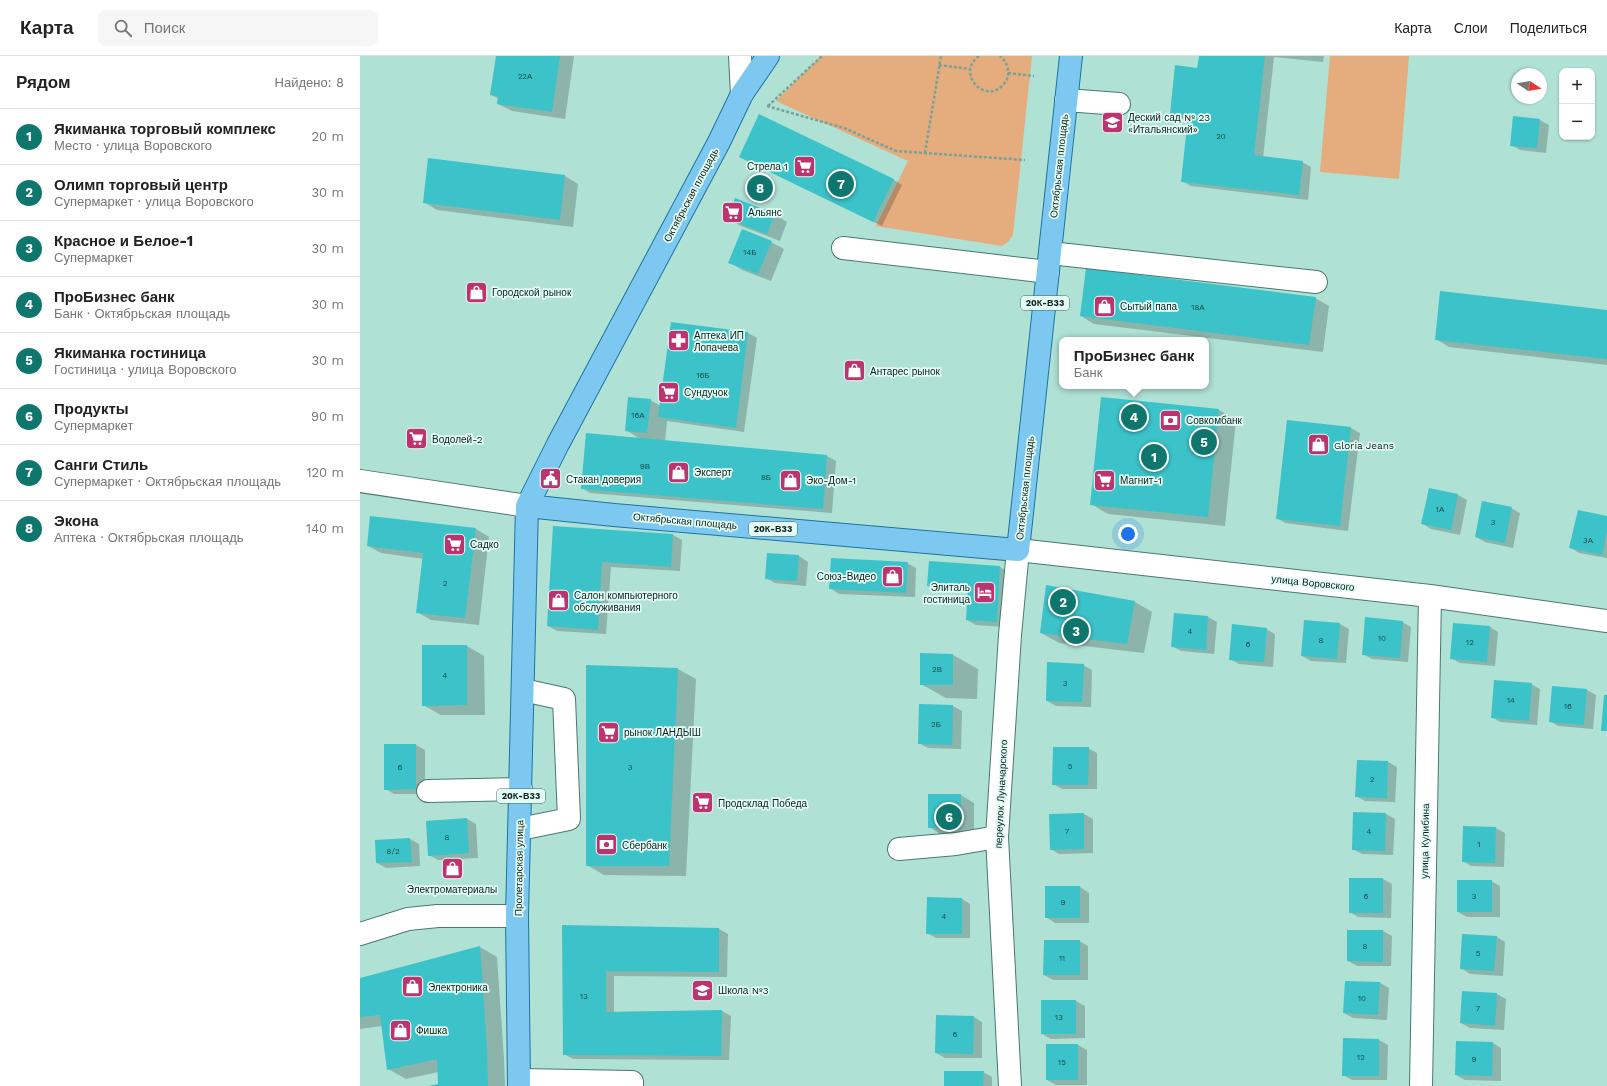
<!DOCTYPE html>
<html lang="ru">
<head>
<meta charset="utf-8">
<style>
	:root { --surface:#fff; --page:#f6f6f6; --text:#222; --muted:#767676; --line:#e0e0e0; --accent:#0f766e }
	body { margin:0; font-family:"Work Sans",sans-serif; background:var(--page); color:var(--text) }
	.controls { position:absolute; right:12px; top:12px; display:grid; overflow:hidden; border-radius:8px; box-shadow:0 1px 3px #0004 }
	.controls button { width:36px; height:36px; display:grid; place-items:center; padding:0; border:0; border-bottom:1px solid var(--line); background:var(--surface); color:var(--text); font:20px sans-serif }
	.compass { position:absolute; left:1151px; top:12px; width:36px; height:36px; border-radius:50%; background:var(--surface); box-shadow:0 1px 3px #0004; rotate:102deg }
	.you { position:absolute; left:768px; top:478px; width:14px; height:14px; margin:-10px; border:3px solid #fff; border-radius:50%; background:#1a73e8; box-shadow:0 0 0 6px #1a73e833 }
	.badge { display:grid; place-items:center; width:26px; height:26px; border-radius:50%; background:var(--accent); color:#fff; font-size:13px; font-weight:700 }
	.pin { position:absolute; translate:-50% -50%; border:2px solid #fff; box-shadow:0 1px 4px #0006 }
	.popup { position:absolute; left:699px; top:281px; width:150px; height:52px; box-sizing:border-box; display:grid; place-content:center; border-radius:8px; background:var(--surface); filter:drop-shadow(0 1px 3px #0005); font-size:13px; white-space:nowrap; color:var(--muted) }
	.popup b { font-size:15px; color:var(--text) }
	.popup::after { content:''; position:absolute; left:50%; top:100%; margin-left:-8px; border:8px solid transparent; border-top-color:var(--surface) }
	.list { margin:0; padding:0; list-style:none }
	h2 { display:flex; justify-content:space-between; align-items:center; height:52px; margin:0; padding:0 16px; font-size:17px }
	h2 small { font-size:13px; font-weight:400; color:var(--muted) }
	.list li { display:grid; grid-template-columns:26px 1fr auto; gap:12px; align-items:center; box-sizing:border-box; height:56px; padding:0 16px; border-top:1px solid var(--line) }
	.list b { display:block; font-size:15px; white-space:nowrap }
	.list p { margin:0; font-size:13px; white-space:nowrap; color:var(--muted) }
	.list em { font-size:13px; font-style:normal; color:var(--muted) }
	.icon { flex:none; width:22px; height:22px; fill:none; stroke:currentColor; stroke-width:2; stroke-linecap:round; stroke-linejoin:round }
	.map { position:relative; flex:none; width:1247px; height:1030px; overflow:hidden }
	header { display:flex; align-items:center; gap:24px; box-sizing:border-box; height:56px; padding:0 20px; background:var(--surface); border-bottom:1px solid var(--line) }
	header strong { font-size:19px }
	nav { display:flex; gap:22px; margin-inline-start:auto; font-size:14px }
	.search { width:280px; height:36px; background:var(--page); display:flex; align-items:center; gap:10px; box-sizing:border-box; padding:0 14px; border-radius:8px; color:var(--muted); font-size:15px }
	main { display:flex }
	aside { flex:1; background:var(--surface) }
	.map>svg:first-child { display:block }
	.green { fill:#e5ac7e }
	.shadow { fill:#0003 }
	.building { fill:#3bc3c9 }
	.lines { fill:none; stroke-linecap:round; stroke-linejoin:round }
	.minor-casing { stroke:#4a786f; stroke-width:24 }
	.major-casing { stroke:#1d75a0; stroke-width:24 }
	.path { stroke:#7aa198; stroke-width:2.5; stroke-dasharray:3 2; stroke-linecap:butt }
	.minor { stroke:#fff; stroke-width:22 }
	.major { stroke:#7cc8f1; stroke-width:22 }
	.labels { text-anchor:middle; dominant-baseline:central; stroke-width:3.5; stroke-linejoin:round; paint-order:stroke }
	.number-label { font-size:8px; fill:#184947 }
	.shield { fill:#e3fcf6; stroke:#4d625d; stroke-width:1 }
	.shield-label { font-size:9px; font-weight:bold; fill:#0d201c }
	.poi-label { font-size:10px; fill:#0d201c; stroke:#e3fcf6; text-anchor:start }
	.street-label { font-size:10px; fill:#0d201c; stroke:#e3fcf6 }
</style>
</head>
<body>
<header>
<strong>Карта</strong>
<div class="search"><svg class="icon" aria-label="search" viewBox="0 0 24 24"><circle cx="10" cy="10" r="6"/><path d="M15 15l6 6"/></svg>Поиск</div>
<nav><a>Карта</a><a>Слои</a><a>Поделиться</a></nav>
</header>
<main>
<aside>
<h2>Рядом<small>Найдено: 8</small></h2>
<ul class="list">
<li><span class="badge">1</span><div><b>Якиманка торговый комплекс</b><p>Место · улица Воровского</p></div><em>20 m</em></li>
<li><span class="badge">2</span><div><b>Олимп торговый центр</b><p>Супермаркет · улица Воровского</p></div><em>30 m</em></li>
<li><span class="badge">3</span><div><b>Красное и Белое-1</b><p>Супермаркет</p></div><em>30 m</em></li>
<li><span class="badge">4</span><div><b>ПроБизнес банк</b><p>Банк · Октябрьская площадь</p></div><em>30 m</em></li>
<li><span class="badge">5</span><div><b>Якиманка гостиница</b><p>Гостиница · улица Воровского</p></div><em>30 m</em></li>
<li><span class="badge">6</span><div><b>Продукты</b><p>Супермаркет</p></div><em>90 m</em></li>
<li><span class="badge">7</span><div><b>Санги Стиль</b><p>Супермаркет · Октябрьская площадь</p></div><em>120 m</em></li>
<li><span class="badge">8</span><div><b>Экона</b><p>Аптека · Октябрьская площадь</p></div><em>140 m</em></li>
</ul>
</aside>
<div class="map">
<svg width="1247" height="1030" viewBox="0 0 1247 1030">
	<rect width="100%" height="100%" fill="#afe1d5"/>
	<path class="green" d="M461,0H672L653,179L648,186L642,190L516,170L548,105L416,45Z
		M970,0H1049L1039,123L960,116Z"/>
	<path class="shadow" d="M137,0H214L205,63L152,55L138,48L139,43L131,39Z
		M840,0H964L963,6L914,1L903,102L942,106L951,111L948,144L831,130L822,125L829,64L819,63L811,58L838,13Z
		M1180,64L1189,69L1186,97L1160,94L1151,89Z
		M380,101L534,124L542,129L522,170Z
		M205,120L218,128L213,171L77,154L64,146Z
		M414,158L427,166L420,185L381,170L368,163Z
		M411,186L424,193L411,225L382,214L369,206Z
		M955,242L969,250L963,296L734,268L721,260Z
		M1247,255V309L1089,291L1076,283Z
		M388,277L397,282L384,376L307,365L305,385L467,400L476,405L472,457L230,437L222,432L280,383L266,374L290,344L301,350Z
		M859,354L876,364L865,470L748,458L731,448Z
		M928,365L991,372L1000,377L988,475L925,467L917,462Z
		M1069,434L1098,439L1107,444L1100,479L1071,473L1063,468Z
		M1151,452L1160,457L1153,492L1125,486L1116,481Z
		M1247,461V502L1219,497L1211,492Z
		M194,471L313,479L322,484L320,515L251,511L246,578L197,575L188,570Z
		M116,473L129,481L119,569L71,564L57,556L64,503L21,497L8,490Z
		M439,500L448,506L446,530L415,527L406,522Z
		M570,506L640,511L649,516L645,571L616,569L607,564L608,536L577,534L568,529Z
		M547,507L556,512L555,541L479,538L470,532Z
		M775,546L792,556L784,597L699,587L681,577Z
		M815,558L848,561L857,566L854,598L821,595L812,590Z
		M945,565L980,568L989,573L986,607L951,605L942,600Z
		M1042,566L1051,571L1048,606L1012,603L1003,598Z
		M1130,571L1138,576L1135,610L1100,607L1091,602Z
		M906,573L915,578L913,611L879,608L870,603Z
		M107,590L124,600L125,659H81L63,649Z
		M593,599L618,613L617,643L586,642L561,628Z
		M723,609L732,614L731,651L696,650L687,645Z
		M227,610L318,613L336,623L326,820L244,819L227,809Z
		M1171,628L1180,633L1177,669L1140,666L1132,661Z
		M1193,631L1227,634L1236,639L1233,673L1198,670L1190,665Z
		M560,649L593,650L602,655L601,693L568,692L559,687Z
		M25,689H56L65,694V738H34L26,733Z
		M728,692L737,697V733H702L693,728Z
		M998,705L1028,706L1037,711L1035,746L1005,745L996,740Z
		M601,739L614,747V779H582L569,771Z
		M724,758L733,763V797L699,798L691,793Z
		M1026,758L1035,763L1033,799L1002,798L993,793Z
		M107,763L116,768L118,802L78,804L69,799L67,765Z
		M1136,772L1145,777L1144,811L1111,810L1103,805Z
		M50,783L59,788L60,810L26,812L17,807L16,785Z
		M1023,823L1032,828L1031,862L998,861L990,856Z
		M1131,825L1140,830V861H1107L1098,856Z
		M686,831H720L729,837V867H695L686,861Z
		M602,843L610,848V882H576L567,877Z
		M203,870L359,873L368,878L367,921L254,920V956L362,955L371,960L369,1004L213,1003L204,998Z
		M1023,875L1032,880L1031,910H997L988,905Z
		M1137,881L1145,886L1143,920L1110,918L1101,912Z
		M719,885L728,890V924H693L684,919Z
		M120,891L137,901L144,1003L145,1030H71L79,1028L78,1016L46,1023L28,1013L22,970L0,973V924Z
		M1020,927L1029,932L1027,964L993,962L984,957Z
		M1137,938L1146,943L1144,974L1110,972L1101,967Z
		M716,945L725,950V982L691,983L682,978Z
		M614,961L622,966V1002H585L576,997Z
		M1019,984L1028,989L1027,1024H992L983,1019Z
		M1133,987L1141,992V1025L1105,1024L1096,1019Z
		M718,989L727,994V1029H696L687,1024Z
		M623,1016L632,1021V1030H585Z"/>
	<path class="building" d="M136,0H200L192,56L137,48L138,40L130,39Z
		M839,0H905L894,99L943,105L939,139L821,126L828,60L810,58L815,9L837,12Z
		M399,58L534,123L513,166L379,101Z
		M1153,60L1180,63L1177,92L1150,90Z
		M68,102L205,119L200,164L63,147Z
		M375,142L415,158L407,178L367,163Z
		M382,173L412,185L398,218L368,207Z
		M726,212L956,241L949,289L720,260Z
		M1080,235L1247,254V303L1075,284Z
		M311,266L388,276L376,372L298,361Z
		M268,341L291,343L287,377L265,375Z
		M741,341L859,353L848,461L730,449Z
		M927,364L991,371L980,470L916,463Z
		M226,377L467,399L463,453L221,433Z
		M1069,432L1098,438L1091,474L1061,468Z
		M1122,445L1152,451L1145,487L1115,481Z
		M1218,454L1247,460V475L1242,499L1209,492Z
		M10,460L116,472L105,562L56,557L63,497L7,490Z
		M193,470L313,478L311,511L242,506L238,574L187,570Z
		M407,497L439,499L437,525L405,523Z
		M471,502L548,506L546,537L469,533Z
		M569,505L640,510L637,566L606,564L608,532L567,530Z
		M686,529L775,545L767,588L680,577Z
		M814,557L848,560L846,594L811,591Z
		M1005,561L1043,565L1040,602L1002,599Z
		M944,564L980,567L977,603L941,600Z
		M1093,567L1130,570L1127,606L1090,603Z
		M872,568L907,572L904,606L869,604Z
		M62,589H107V649L62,650Z
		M560,597L593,598V629H560Z
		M687,606L724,608L722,646L686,645Z
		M226,609L318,612L309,810H226Z
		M1134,624L1172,627L1169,665L1131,662Z
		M1192,630L1227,633L1224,669L1189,666Z
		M1244,639H1247V675H1241Z
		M559,648L593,649L592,689L558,688Z
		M24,688H56V733L24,734Z
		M693,691H729L728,729H692Z
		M997,704L1028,705L1027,742L995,741Z
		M568,738H601V772H568Z
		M993,756L1026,757L1025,795L992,794Z
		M724,757V793L690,794L689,758Z
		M107,762L109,797L68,800L66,765Z
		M1103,770L1136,771L1135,807L1102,806Z
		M50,782L52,806L16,807L15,784Z
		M989,822H1023V857H989Z
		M1097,824H1132V856H1097Z
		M685,830H720V862H685Z
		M567,841L602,842V878H566Z
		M202,869L359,872V916L246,915V956L362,954L361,1000L203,999Z
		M987,874H1023V906L987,905Z
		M1102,878L1137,880L1134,915L1100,913Z
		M684,884H720V919H683Z
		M120,890L127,993L128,1030H69L78,1028L77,1003L27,1014L20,959L0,961V922Z
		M985,925L1020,926L1018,959L983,957Z
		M1102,935L1137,937L1135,970L1100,967Z
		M681,944H716V978H681Z
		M576,959L614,960L613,998L575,997Z
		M983,982L1019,983V1020H982Z
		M1096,985L1133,986L1132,1020L1095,1019Z
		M686,988H718V1024H686Z
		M584,1015H624L623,1030H584Z"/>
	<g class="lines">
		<defs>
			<path id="minor" d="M380,0L382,38
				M706,44L759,48
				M483,192L688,216
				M690,197L956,226
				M0,425L167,450
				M68,735L161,733
				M160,773L209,763L204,643L163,634
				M539,793L596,788L637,781
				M0,878L48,863L78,860H157
				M160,1024L272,1026V1030
				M650,1030L637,781L650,579L658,494L1070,540L1247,565
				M1061,1030L1070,540"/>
			<path id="major" d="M167,450L254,459L658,494L711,0
				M159,1030L157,860L167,450L198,388L359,86L382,38L408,0"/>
		</defs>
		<use href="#minor" class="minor-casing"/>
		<use href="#major" class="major-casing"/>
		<path class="path" d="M619,0C596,16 623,48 642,30C645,27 647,24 648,20C649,12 646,5 640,0
			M579,9L610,13
			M648,17L674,20
			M407,50L484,72L536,95L665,104
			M408,50L462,0
			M565,97L581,0"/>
		<use href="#minor" class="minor"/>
		<use href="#major" class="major"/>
	</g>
	<defs>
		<symbol id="school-square" viewBox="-11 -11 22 22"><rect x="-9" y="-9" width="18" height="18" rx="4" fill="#bd336e" stroke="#e3fcf6"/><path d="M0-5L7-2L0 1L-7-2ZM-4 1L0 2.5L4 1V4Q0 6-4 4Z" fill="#fff"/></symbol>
		<symbol id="supermarket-square" viewBox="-11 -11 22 22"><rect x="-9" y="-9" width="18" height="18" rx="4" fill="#bd336e" stroke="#e3fcf6"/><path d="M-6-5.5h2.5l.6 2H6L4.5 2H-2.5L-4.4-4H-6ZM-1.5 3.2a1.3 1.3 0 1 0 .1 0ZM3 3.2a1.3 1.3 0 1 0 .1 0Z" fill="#fff"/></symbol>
		<symbol id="shop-square" viewBox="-11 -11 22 22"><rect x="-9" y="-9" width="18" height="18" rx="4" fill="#bd336e" stroke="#e3fcf6"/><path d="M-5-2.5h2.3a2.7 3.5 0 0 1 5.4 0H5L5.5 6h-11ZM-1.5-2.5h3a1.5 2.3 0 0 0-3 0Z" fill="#fff"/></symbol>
		<symbol id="pharmacy-square" viewBox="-11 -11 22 22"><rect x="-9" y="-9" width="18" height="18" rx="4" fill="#bd336e" stroke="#e3fcf6"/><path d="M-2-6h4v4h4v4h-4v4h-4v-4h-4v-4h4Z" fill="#fff"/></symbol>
		<symbol id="bank-square" viewBox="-11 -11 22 22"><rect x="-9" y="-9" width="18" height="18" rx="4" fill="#bd336e" stroke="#e3fcf6"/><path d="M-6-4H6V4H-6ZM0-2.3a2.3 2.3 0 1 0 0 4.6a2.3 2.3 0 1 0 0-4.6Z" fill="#fff"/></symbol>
		<symbol id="civic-square" viewBox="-11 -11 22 22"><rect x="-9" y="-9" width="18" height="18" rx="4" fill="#bd336e" stroke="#e3fcf6"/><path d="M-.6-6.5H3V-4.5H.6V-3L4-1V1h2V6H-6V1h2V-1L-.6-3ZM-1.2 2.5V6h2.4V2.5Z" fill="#fff"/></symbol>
		<symbol id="hotel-square" viewBox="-11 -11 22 22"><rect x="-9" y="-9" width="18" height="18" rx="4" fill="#bd336e" stroke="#e3fcf6"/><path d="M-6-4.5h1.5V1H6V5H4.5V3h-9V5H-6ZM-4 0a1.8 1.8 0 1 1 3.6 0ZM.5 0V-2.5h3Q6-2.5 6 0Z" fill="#fff"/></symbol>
	</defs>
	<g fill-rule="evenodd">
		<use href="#school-square" x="740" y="54" width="25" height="25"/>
		<use href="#supermarket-square" x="432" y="98" width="25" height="25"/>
		<use href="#supermarket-square" x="360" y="144" width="25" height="25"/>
		<use href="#shop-square" x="104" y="224" width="25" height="25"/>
		<use href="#shop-square" x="732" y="238" width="25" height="25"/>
		<use href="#pharmacy-square" x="306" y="272" width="25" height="25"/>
		<use href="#shop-square" x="482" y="302" width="25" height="25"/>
		<use href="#supermarket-square" x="296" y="324" width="25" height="25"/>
		<use href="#bank-square" x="798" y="352" width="25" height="25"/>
		<use href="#supermarket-square" x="44" y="370" width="25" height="25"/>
		<use href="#shop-square" x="946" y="376" width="25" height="25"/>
		<use href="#shop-square" x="306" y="404" width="25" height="25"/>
		<use href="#civic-square" x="178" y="410" width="25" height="25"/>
		<use href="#shop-square" x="418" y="412" width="25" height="25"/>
		<use href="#supermarket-square" x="732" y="412" width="25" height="25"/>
		<use href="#supermarket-square" x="82" y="476" width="25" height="25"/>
		<use href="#shop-square" x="520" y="508" width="25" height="25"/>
		<use href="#hotel-square" x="612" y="524" width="25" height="25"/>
		<use href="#shop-square" x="186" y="532" width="25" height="25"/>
		<use href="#supermarket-square" x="236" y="664" width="25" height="25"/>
		<use href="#supermarket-square" x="330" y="734" width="25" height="25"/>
		<use href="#bank-square" x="234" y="776" width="25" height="25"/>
		<use href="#shop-square" x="80" y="800" width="25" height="25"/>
		<use href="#shop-square" x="40" y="918" width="25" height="25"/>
		<use href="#school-square" x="330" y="922" width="25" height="25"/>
		<use href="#shop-square" x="28" y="962" width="25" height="25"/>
	</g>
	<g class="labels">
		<g class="number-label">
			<text x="165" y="20">22А</text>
			<text x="861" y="80">20</text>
			<text x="390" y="196">14Б</text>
			<text x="838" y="251">18А</text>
			<text x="343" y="319">16Б</text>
			<text x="278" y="359">16А</text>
			<text x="285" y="410">9В</text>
			<text x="406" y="421">8Б</text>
			<text x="1080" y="453">1А</text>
			<text x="1133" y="466">3</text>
			<text x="1228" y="484">3А</text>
			<text x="85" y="527">2</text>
			<text x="830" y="575">4</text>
			<text x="1022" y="582">10</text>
			<text x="961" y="584">8</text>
			<text x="1110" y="586">12</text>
			<text x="888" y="588">6</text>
			<text x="577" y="613">2В</text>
			<text x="85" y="619">4</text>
			<text x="705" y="627">3</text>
			<text x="1151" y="644">14</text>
			<text x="1208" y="650">16</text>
			<text x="576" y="668">2Б</text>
			<text x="710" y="710">5</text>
			<text x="40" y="711">6</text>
			<text x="270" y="711">3</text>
			<text x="1012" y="723">2</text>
			<text x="707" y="775">7</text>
			<text x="1009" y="775">4</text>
			<text x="87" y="781">8</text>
			<text x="1119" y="788">1</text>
			<text x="33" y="795">8/2</text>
			<text x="1006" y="840">6</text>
			<text x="1114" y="840">3</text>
			<text x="703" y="846">9</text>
			<text x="584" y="860">4</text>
			<text x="1005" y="890">8</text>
			<text x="1118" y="897">5</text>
			<text x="702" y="902">11</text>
			<text x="224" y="940">13</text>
			<text x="1002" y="942">10</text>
			<text x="1118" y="952">7</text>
			<text x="699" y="961">13</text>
			<text x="595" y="978">6</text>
			<text x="1001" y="1001">12</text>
			<text x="1114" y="1003">9</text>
			<text x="702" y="1006">15</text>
		</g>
		<g class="shield">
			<rect x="661" y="240" width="48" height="14" rx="3"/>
			<rect x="389" y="466" width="48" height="14" rx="3"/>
			<rect x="137" y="733" width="48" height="14" rx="3"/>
		</g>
		<g class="shield-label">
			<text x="685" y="247">20К-В33</text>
			<text x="413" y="473">20К-В33</text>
			<text x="161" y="740">20К-В33</text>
		</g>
		<g class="poi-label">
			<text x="768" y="61">Деский сад № 23<tspan x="768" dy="12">«Итальянский»</tspan></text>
			<text x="428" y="110" text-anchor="end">Стрела 1</text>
			<text x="388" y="156">Альянс</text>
			<text x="132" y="236">Городской рынок</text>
			<text x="760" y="250">Сытый папа</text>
			<text x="334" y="279">Аптека ИП<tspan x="334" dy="12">Лопачева</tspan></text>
			<text x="510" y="315">Антарес рынок</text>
			<text x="324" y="336">Сундучок</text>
			<text x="826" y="364">Совкомбанк</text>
			<text x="72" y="383">Водолей-2</text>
			<text x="974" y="389">Gloria Jeans</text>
			<text x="334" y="416">Эксперт</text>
			<text x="206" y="423">Стакан доверия</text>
			<text x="446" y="424">Эко-Дом-1</text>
			<text x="760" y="424">Магнит-1</text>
			<text x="110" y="488">Садко</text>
			<text x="516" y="520" text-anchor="end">Союз-Видео</text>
			<text x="610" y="531" text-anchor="end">Элиталь<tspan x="610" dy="12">гостиница</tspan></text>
			<text x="214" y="539">Салон компьютерного<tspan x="214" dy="12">обслуживания</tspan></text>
			<text x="264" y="676">рынок ЛАНДЫШ</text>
			<text x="358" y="747">Продсклад Победа</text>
			<text x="262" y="789">Сбербанк</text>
			<text x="92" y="833" text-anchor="middle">Электроматериалы</text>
			<text x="68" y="931">Электроника</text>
			<text x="358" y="934">Школа №3</text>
			<text x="56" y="974">Фишка</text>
		</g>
		<g class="street-label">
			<text transform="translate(699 110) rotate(-84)">Октябрьская площадь</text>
			<text transform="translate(331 139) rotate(-62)">Октябрьская площадь</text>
			<text transform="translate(665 432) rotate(-84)">Октябрьская площадь</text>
			<text transform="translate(325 465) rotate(5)">Октябрьская площадь</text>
			<text transform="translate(953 527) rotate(6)">улица Воровского</text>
			<text transform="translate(641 738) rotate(-87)">переулок Луначарского</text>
			<text transform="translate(1065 785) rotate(-89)">улица Кулибина</text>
			<text transform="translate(159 812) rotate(-89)">Пролетарская улица</text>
		</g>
	</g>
</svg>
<div class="controls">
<button>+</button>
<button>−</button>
</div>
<svg class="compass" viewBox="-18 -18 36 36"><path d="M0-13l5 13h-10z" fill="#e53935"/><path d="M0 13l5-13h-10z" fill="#767676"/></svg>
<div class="you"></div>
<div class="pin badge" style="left:794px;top:401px">1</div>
<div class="pin badge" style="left:703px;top:546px">2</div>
<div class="pin badge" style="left:716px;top:575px">3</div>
<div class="pin badge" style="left:774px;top:361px">4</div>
<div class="popup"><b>ПроБизнес банк</b>Банк</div>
<div class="pin badge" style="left:844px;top:386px">5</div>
<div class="pin badge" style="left:589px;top:761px">6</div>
<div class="pin badge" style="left:481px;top:128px">7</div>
<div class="pin badge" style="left:400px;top:132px">8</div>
</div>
</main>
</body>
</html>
